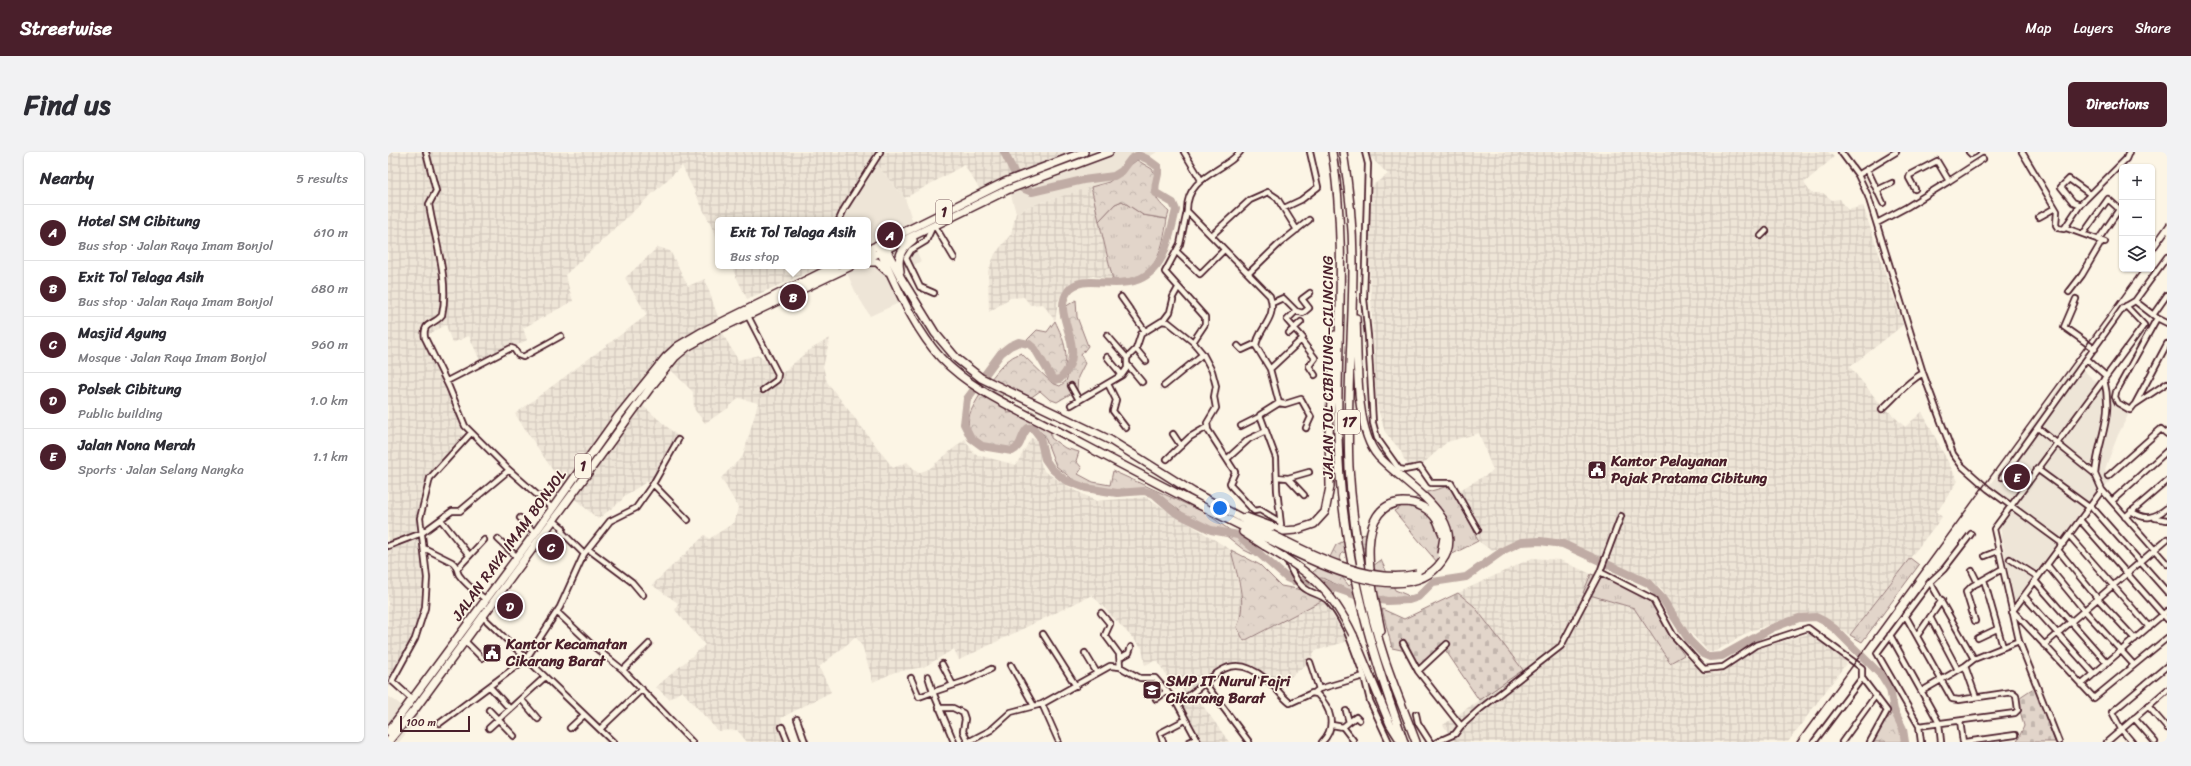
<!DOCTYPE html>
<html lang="en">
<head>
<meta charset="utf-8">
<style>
	:root { --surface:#fff; --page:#f2f2f3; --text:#2b2b33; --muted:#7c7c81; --line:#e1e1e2; --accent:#4a1f2b }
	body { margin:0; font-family:Sriracha,sans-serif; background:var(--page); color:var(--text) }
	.controls { position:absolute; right:12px; top:12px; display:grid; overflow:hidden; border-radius:6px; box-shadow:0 1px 3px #0004 }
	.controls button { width:36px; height:36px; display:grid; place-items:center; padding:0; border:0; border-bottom:1px solid var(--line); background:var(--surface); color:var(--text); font:20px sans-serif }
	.scale { position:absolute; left:12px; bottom:10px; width:70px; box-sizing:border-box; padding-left:4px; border:2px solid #4a1f2b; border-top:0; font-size:11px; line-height:14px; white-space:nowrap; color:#4a1f2b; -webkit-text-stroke:3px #fcf5e5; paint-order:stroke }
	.you { position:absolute; left:832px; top:356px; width:14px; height:14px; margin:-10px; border:3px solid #fff; border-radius:50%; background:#1a73e8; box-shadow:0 0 0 6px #1a73e833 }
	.badge { display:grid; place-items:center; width:26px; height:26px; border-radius:50%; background:var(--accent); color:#fff; font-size:13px; font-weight:700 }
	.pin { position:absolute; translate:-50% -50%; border:2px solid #fff; box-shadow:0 1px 4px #0006 }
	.popup { position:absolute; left:327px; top:65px; width:156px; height:52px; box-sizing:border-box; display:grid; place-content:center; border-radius:6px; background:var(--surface); filter:drop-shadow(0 1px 3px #0005); font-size:13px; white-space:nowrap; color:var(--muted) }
	.popup b { font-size:15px; color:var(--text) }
	.popup::after { content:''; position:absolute; left:50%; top:100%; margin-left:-8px; border:8px solid transparent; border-top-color:var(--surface) }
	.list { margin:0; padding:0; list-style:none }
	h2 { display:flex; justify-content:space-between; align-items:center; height:52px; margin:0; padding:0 16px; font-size:17px }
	h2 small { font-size:13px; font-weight:400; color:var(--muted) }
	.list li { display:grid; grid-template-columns:26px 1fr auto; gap:12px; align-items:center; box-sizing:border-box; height:56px; padding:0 16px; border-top:1px solid var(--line) }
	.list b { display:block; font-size:15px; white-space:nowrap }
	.list p { margin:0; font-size:13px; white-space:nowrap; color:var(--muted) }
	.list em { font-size:13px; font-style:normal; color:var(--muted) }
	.icon { flex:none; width:22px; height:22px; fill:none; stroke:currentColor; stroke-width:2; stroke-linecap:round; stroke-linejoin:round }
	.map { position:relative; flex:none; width:1779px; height:590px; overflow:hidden; border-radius:6px }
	header { display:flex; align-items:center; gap:24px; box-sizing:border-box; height:56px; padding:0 20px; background:var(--accent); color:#fff }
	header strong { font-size:19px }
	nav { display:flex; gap:22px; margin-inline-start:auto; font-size:14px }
	.intro { display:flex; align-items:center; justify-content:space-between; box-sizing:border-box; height:96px; padding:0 24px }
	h1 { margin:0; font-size:28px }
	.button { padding:10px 18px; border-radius:6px; background:var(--accent); color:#fff; font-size:14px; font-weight:700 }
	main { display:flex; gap:24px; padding:0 24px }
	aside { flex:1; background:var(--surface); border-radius:6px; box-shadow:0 1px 3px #0004 }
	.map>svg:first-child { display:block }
	.built { fill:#eee5d7 }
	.industrial { fill:url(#industrial-grid) }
	.grass { fill:url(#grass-tufts); stroke:#967a7a }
	.forest { fill:url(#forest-crowns); stroke:#967a7a }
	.cemetery { fill:url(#cemetery-stones); stroke:#967a7a }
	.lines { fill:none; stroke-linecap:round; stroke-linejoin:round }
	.river { stroke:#c0aca5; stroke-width:8 }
	.minor-casing { stroke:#4a1f2b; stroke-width:8 }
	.highway-casing { stroke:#4a1f2b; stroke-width:10 }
	.minor { stroke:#fcf5e5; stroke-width:4.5 }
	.highway { stroke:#fcf5e5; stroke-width:7 }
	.rail { stroke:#4a1f2b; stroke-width:1.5 }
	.highway-bridge-casing { stroke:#4a1f2b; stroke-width:10; stroke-linecap:butt }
	.highway-bridge { stroke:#fcf5e5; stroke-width:7 }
	.labels { text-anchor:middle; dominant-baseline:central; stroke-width:3.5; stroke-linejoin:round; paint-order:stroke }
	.shield { fill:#fcf5e5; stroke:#7f5f63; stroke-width:1 }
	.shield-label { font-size:14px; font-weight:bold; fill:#4a1f2b }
	.street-label { font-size:15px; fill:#4a1f2b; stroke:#fcf5e5 }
	.poi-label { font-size:15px; font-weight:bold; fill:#4a1f2b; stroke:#fcf5e5; text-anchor:start }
</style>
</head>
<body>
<header>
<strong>Streetwise</strong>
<nav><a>Map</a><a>Layers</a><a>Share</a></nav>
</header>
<div class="intro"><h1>Find us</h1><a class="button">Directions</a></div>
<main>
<aside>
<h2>Nearby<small>5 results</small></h2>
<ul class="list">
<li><span class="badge">A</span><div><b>Hotel SM Cibitung</b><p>Bus stop · Jalan Raya Imam Bonjol</p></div><em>610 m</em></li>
<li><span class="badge">B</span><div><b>Exit Tol Telaga Asih</b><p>Bus stop · Jalan Raya Imam Bonjol</p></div><em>680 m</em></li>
<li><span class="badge">C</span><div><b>Masjid Agung</b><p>Mosque · Jalan Raya Imam Bonjol</p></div><em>960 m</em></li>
<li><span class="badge">D</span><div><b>Polsek Cibitung</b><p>Public building</p></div><em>1.0 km</em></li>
<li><span class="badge">E</span><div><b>Jalan Nona Merah</b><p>Sports · Jalan Selang Nangka</p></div><em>1.1 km</em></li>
</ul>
</aside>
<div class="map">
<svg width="1779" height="590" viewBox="0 0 1779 590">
	<defs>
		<pattern id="industrial-grid" width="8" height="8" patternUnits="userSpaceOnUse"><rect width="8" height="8" fill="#eee5d7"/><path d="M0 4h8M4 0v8" fill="none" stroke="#cec4b9"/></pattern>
		<pattern id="grass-tufts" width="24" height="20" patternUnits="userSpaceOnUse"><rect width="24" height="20" fill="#e2d5ca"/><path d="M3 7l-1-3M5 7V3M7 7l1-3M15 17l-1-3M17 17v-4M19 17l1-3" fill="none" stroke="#c3b6ae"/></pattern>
		<pattern id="forest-crowns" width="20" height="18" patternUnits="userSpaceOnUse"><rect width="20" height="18" fill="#e2d5ca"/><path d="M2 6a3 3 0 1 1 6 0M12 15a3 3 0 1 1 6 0" fill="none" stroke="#c3b6ae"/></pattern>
		<pattern id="cemetery-stones" width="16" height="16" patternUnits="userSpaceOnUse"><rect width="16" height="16" fill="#e2d5ca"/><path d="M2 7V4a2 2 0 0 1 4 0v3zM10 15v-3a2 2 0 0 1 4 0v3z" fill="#c3b6ae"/></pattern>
	</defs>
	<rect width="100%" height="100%" fill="#fcf5e5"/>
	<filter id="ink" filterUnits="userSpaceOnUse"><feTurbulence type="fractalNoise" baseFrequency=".025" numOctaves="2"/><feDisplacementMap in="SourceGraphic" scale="8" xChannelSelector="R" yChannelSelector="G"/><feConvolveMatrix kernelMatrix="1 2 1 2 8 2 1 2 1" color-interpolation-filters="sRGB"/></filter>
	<g filter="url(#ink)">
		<path class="built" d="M699,0H769L759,6L749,8L721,30L648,52L628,61L619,29Z
			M482,5L517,46L527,77L520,81L533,109L511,122L524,145L482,164L467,139L456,114H480V68H447V66Z
			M1688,211L1741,261L1730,283L1717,317L1722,329L1627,459L1612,375L1621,355L1598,338Z
			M0,544L31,565L11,590H0Z"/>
		<path class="industrial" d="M0,0H699L593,39L576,13L517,46L482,5L447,68H330V88L294,14L177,123L185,149L135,176L139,188L94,213L81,184L64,191L58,173L34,186L68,256L76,287L36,331L28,376L37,416L33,471L12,517L0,536Z
			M977,0H1440L1446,5L1416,31L1423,41H1435L1444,48L1452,47L1460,58L1475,54L1515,173L1462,215L1489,248L1517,275L1534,260L1570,329L1549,360L1554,365L1462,483L1430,464L1418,463L1397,467L1363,479L1328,499H1320L1292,470L1273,436L1178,390L1136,389L1104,399L1090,389L1070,339L1105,319L1091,281L1059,290L1026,320L1016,308L1013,299L997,280L989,254L977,39L1000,22Z
			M703,35L725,128L705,124L693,128L676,138L670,149L667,169L655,152L642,153L636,145L622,146L601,160L600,119L607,102L623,82L628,61L648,52Z
			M270,95L282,99L300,134L317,127L337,186L350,208L371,203L393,222L420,199L442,186L435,215L439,230L505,316L519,310L530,321L541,317L577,287L586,302L628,313L643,286L649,288L654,296L652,309L656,319L681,335L708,349L758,345L843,398L854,448V462L849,475L856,489L935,448L960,489L927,499L920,511L891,534L882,526L852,512L842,514L805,540L841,590H806L787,557L801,548L792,535L787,538L769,508L757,513L754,496L704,443L571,508L566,497L536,515L507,520L485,530L475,496L468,485L431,515L443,540L393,566L401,590H359L349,578L330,579L294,539L281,547L268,535L317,493L287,458L290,451L264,433L317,383L321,387L347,370L350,355L333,326L355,304L370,251L351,246L339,257L317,271L306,257L305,240L276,211L247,247L292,286L265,326L236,344L233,349L210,367L180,341L127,262L259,163L237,126Z
			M343,114H435L359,147Z
			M1144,406L1172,408L1203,422L1195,441L1246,456L1282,511L1296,503L1316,521H1331L1366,498L1423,481L1460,509L1400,590H1067L1055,573L1134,518L1086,454L1070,441Z"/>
		<path class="grass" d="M734,49L755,63L779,67C776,87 772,116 750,125C744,128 733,127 725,128L711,69L727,52Z
			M1057,335L1070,339L1090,389L1049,410L1006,359L1036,341Z
			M1522,406L1531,413L1474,490L1462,483Z
			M1203,422L1249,438L1269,456L1278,478L1296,503L1282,511L1246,456L1195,441Z"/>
		<path class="forest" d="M749,8L764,17L769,25C765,44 767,47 781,60L779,67L755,63L734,49L727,52L711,69L703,35L721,30Z
			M688,148L689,165L700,194L693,203L697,211L690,225L689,238L669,250L661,247L652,239L635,251L626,235L614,243L619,261L644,259L662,271L663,286L677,296L691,300L688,309L694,316L690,322L705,330L722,333L725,319L818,361L872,400L864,402L856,398L836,382L796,362L769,341L753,338L720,342L694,335L668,314L656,283L650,278L641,277L633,281L627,297C617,301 611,300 601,298C585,294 578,281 581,265C583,253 611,213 622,207C625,204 629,203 633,201L664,231L672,234L678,229L686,204L675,163L677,155Z
			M667,169C676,188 683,205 673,225L665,226L650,200L639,188L649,178L659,180Z
			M978,382L984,394L954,401L948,417L961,434L973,423L993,408L1007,438L1019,443L1025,449L1003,451L982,447L934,426L915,428L941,407L948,393L962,386Z
			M843,398L872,413L893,434L915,438L935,448L856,489L849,475C860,449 849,425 843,398Z
			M1506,558L1515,577L1517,590H1485V587Z"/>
		<path class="cemetery" d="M1070,441L1086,454L1135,518L1091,548L1056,496L1030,519L1018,499L1004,496L994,457L1016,467Z
			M1647,535L1667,590H1629L1636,574L1629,547Z"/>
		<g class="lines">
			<path class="river" d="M616,0L634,36L644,40L695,28L726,24L734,19L743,7L750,3L759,7L770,15C772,24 765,32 768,41L785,51L788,58C784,73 781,91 774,105C747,154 698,114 680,139C661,165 704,196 672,227L667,228L664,226L647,197L641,192L631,190L622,194L613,201L579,247L576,272L583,286L594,294L624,299C635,294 632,283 640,276H645L652,285L657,307L664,317L677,328L698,336L729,341L756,339L766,342L788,361L823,378L850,383L899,426L906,429L930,430L970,444L999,449L1021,448L1030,445L1045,430L1078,425L1116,398L1133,390L1152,389L1175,392L1260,431L1274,446L1301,488L1315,502L1322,505L1334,504L1384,476L1411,466L1428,465L1436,469L1447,477L1494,524L1502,537L1506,558L1515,577L1517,590"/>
			<defs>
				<path id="minor" d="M38,0L48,39L41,52C46,86 62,128 54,163C46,174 34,169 37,186L61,235L77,274L121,318L164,356
					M796,0L813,28
					M852,0C836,20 798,24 799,59L882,144C890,167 870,176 868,194L882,217L891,251
					M977,0L980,12L976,147L980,184L985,271L989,286L1011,317L1016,318L1032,315L1043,331H1063L1090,378
					M1453,0L1470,23L1480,44L1535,221L1565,302L1574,314L1600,337L1675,392
					M1581,0L1583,2L1587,0
					M1634,0L1669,59L1668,73L1670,76L1676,77L1692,53L1738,7L1741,0
					M1479,17L1495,51
					M1470,23L1508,0
					M1561,29L1595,7
					M1489,38L1504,31
					M1692,53L1685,50L1673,35L1681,27L1702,42
					M896,56L913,48L930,35L922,0
					M799,59L792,92L777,120L817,165V172L805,190L815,202L824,219L828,234L826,245L828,256L819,271L820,278L847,320L842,331L843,334L866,359L872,358L892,370
					M1651,65L1667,56
					M451,68L456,57L492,0
					M1489,71L1519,55L1561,29L1549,9L1522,23L1521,26L1527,37
					M547,74L566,106
					M544,76L538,89L523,98L518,106L532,135L546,141
					M1678,76L1717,90
					M1695,82L1720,47L1730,56V59L1710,88
					M824,83L862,48L880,40L889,46L909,78
					M1373,84L1378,79
					M789,100L812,122L836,98
					M861,121L891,92L921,68
					M1681,140L1694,123L1714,89
					M733,145L757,179
					M785,145L790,136
					M1688,147L1676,175L1707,197
					M1747,149L1769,166L1779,171
					M884,151L895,146L908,159L915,161L921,156L914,147L922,141
					M1765,163L1779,143
					M360,164L390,222L389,228L375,238
					M1769,166L1728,240L1727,245L1730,251L1742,258L1746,253L1779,231
					M776,168L782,160L785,148
					M906,176L899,168L908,159
					M906,176L915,186L913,188
					M901,181L913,170
					M719,183L739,206
					M850,194L854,198L867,192
					M748,197L758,209
					M719,205L734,223
					M1700,208L1718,224
					M740,213L754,230
					M882,217L913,188L927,206L921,214L927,223
					M59,229L123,196L126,197L130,203L135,205L173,184
					M720,232L728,248L725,259L738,276
					M683,234L691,248
					M776,234L815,202
					M1747,252L1779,192
					M683,253L734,223L739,216V206L748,197L753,182L774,169L780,170L805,190
					M1494,257C1510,243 1516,232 1535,221
					M853,274L871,265
					M1650,276L1707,322L1714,338L1779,412
					M785,282L793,294
					M779,307L802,285L819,275
					M839,307L861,287L878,279
					M1649,317L1701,355
					M1707,322C1710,285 1726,267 1716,227
					M1720,324L1773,277L1779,282
					M889,325L900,326L916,343
					M1614,325L1735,156L1747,149L1779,105
					M900,326L921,320
					M265,332L300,368
					M1724,349L1779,299
					M1703,354L1779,440
					M1743,359C1757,369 1767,366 1779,356
					M1737,365L1779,329
					M132,366L147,381
					M1767,366L1779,368
					M53,368L81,403
					M165,368L175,376L174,380L196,402
					M1692,368L1779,467
					M893,373L889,338L888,306L872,263L891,251L897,252L913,247L923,265L918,276
					M893,382C896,400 902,423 915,435C923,442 933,442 940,449C958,469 966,499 976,524
					M1681,383L1761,475
					M110,387L129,405
					M0,394L34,381L64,359H72L121,318
					M36,396L64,410C70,414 68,418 71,423C78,433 88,440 97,447
					M200,397L244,430L255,443
					M1670,398L1710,447L1747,487
					M1597,404L1610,399
					M1622,407L1650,425
					M1659,413L1696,458L1746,513
					M70,416L96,388
					M1584,419L1590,431
					M1212,420L1265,447L1285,483L1316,517L1335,515L1368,493L1420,476L1474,516V526
					M1596,428L1615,495
					M1647,429L1719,511
					M1542,430L1556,417L1583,382
					M1636,444L1706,522
					M1625,459L1706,546L1779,486
					M169,460L204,493L235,518L304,590
					M1624,460L1714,338
					M713,461L722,472L717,483L731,502L732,515
					M1517,463L1564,547L1571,548L1624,540L1628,543L1630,558L1627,561L1531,574
					M94,464L225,590
					M1542,465L1570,518
					M1587,469L1578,440L1584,434L1614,417
					M655,482L688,534
					M1502,483L1551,571L1553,590
					M1529,484L1554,448
					M1590,486L1609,477
					M76,488L94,506
					M1015,491L1030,519L1073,574
					M1656,493L1779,387
					M697,501L709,521
					M732,506L741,501L743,495
					M922,510L931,537
					M554,512L565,533
					M623,513L646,554
					M1577,514L1588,545
					M235,518L261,492
					M1030,519L1059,492
					M523,526L531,545L545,540L540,524
					M816,530L861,590
					M1693,533L1779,459
					M102,535L122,557
					M1534,539L1577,514L1586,507L1631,489
					M926,541L931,537L976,524L982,549L1001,590
					M133,547L150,567
					M768,547L779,539
					M25,548L4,529L27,487L37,456L39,426L32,366L42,326L83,281
					M789,551L810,590
					M654,552L670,588
					M1760,554L1779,576
					M551,556H565L575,561L577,567L575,579L580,590
					M101,558L126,584
					M1028,562L1030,571L1042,590
					M1746,566L1767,590
					M409,567L417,590
					M1572,569L1575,590
					M961,570L968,565L971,568
					M52,571L138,507L172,455L196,402L222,369L248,356L265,332L290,288
					M944,573L955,575L965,588
					M394,575L400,590
					M955,575L961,570L958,559
					M101,576L157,525
					M182,576L196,563
					M212,577L254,537
					M566,590L545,540L578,529L603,517
					M580,590L603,578L623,560L654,552L722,514L732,515L752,526H767L789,551C823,534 837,493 878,527C887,534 893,544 902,551L924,541L929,542C943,556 949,575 934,590
					M775,590L772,581L797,568
					M801,590L808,587
					M1049,590L1067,582L1073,574L1092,557L1173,494L1212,420L1233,364
					M1426,590L1474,526L1499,559L1482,590
					M1454,590L1488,543
					M1533,590L1531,574L1489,501L1542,430L1586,507
					M1577,590L1627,583
					M1671,590L1631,489L1606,377L1756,173L1738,154
					M1719,590L1779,538
					M1744,590L1733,577L1724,560L1779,514"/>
				<path id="highway" d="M944,0C960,94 948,189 950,284C952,393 979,488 1016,590
					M955,0C961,36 965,75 965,112C965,179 958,247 961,315C965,379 977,447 997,508C1006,535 1018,563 1028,590
					M495,91L513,126L547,181L569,207L593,226L722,288L805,340L883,382
					M489,93C508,132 524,174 553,206C584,239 631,258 670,279C740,316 809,353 880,387
					M480,98L617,30L696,0
					M480,106L619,38L721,0
					M480,110H489L499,119
					M512,119C509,104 513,97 525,88
					M968,166C970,202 966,277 990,304C1009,324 1040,343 1054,366
					M858,365L896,379L908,378L926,372L937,360L942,335L941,281L947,183
					M855,380L877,394
					M993,479C987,446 960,353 1015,350C1029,350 1042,357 1049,368
					M965,483L1002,572L1012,588
					M0,580L147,381L229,266L278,205L290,194L312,181L447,114
					M0,590L27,557L262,236L287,205L299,195L333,176L463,114"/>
			</defs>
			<use href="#minor" class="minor-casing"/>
			<use href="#highway" class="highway-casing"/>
			<use href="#minor" class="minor"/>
			<use href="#highway" class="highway"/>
			<path class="rail" d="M1764,92L1779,71
				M1764,103L1779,82
				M1409,590L1754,117"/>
			<defs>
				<path id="highway-bridge" d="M1049,368L1056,385L1053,402
					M883,382C922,402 983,434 1029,422
					M880,387C920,408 1019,460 1054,409C1064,396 1062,379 1054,366
					M877,394C920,419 943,436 965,483"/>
			</defs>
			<use href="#highway-bridge" class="highway-bridge-casing"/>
			<use href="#highway-bridge" class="highway-bridge"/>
		</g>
	</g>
	<defs>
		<symbol id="civic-square" viewBox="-11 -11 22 22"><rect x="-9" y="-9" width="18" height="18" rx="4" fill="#4a1f2b" stroke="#fcf5e5"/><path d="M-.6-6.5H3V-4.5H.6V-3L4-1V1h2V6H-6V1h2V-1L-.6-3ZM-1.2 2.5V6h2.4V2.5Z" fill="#fff"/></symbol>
		<symbol id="school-square" viewBox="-11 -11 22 22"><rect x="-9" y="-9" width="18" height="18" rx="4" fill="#4a1f2b" stroke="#fcf5e5"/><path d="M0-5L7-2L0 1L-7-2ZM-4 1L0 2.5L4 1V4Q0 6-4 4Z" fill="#fff"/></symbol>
	</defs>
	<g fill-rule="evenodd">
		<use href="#civic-square" x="1198" y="307" width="22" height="22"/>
		<use href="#civic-square" x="93" y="490" width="22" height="22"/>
		<use href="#school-square" x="753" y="527" width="22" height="22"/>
	</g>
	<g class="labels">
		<g class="shield">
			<rect x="548" y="48" width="16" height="24" rx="3"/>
			<rect x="950" y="258" width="22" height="24" rx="3"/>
			<rect x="187" y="302" width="16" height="24" rx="3"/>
		</g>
		<g class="shield-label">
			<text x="556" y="60">1</text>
			<text x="961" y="270">17</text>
			<text x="195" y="314">1</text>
		</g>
		<g class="street-label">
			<text transform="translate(940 215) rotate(-90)">JALAN TOL CIBITUNG–CILINCING</text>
			<text transform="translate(121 393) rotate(-54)">JALAN RAYA IMAM BONJOL</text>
		</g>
		<g class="poi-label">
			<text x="1223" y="309">Kantor Pelayanan<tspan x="1223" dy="17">Pajak Pratama Cibitung</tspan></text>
			<text x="118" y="492">Kantor Kecamatan<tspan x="118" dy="17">Cikarang Barat</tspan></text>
			<text x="778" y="529">SMP IT Nurul Fajri<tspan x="778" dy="17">Cikarang Barat</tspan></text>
		</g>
	</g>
</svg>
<div class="controls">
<button>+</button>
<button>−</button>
<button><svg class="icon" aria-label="layers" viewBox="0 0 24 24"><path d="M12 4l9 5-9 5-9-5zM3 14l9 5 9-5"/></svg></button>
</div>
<div class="scale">100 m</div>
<div class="you"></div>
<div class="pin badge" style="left:502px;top:83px">A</div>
<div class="pin badge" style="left:405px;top:145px">B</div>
<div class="popup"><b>Exit Tol Telaga Asih</b>Bus stop</div>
<div class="pin badge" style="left:163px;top:395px">C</div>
<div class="pin badge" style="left:122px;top:454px">D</div>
<div class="pin badge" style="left:1629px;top:325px">E</div>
</div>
</main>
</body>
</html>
